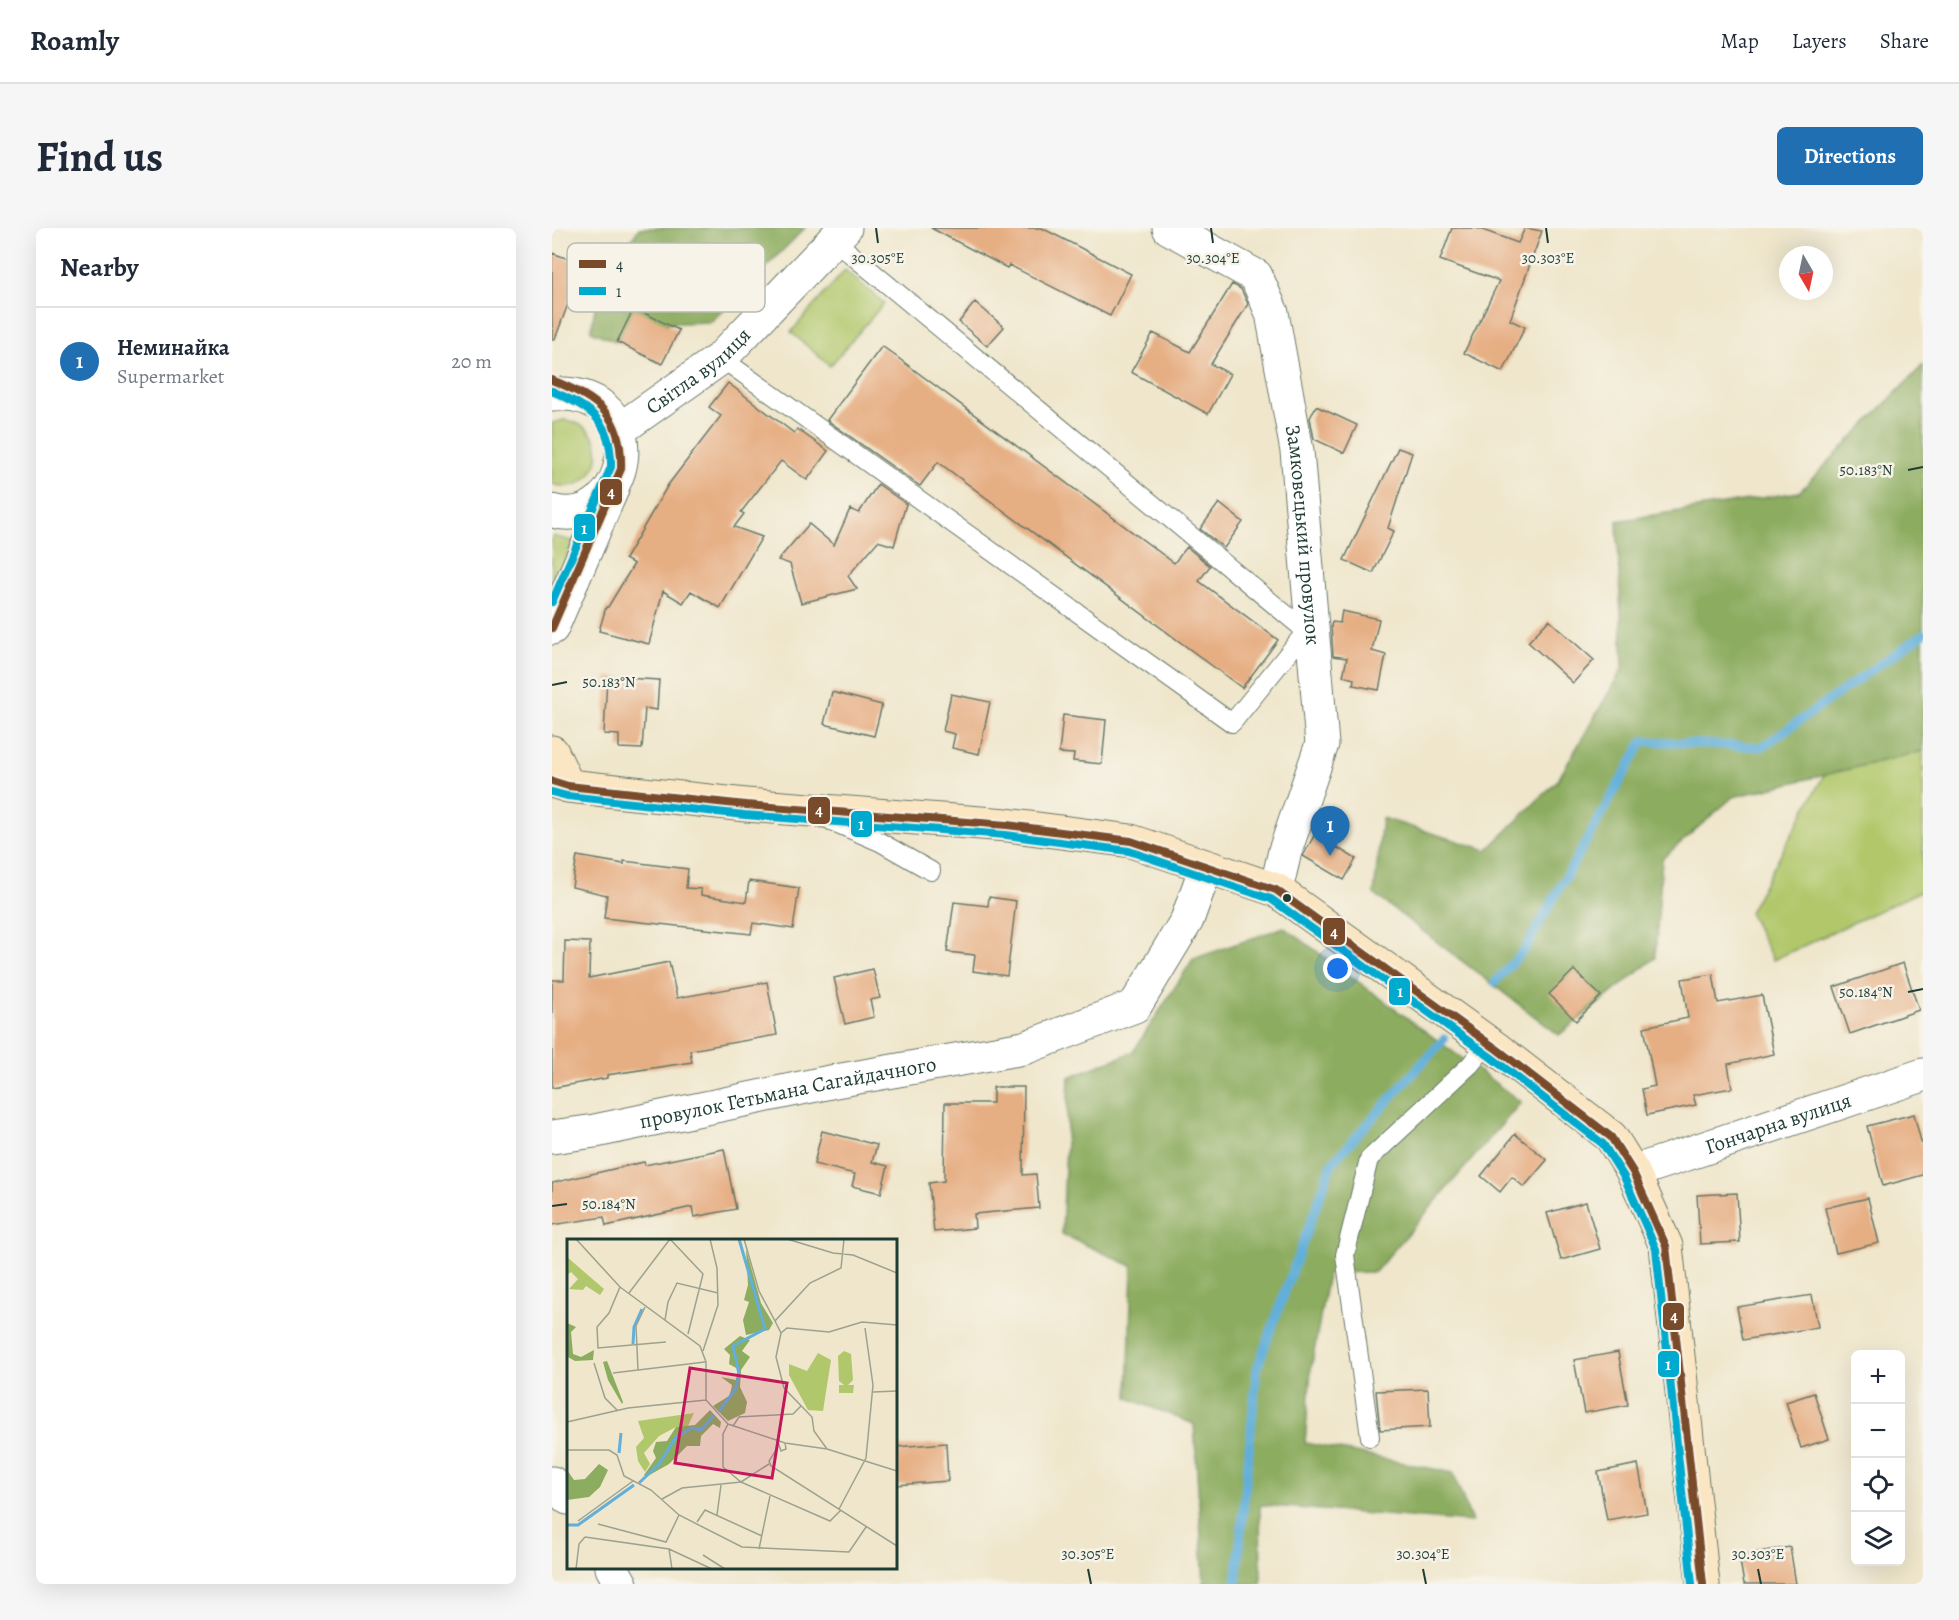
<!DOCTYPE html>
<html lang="en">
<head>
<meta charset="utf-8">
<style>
	:root { --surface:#fff; --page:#f6f6f7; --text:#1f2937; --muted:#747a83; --line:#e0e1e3; --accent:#1f6fb2 }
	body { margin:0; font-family:Alegreya,serif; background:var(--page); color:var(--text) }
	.controls { position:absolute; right:18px; bottom:18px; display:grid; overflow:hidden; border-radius:9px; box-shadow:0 6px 24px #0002 }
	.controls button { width:54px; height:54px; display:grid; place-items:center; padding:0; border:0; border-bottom:2px solid var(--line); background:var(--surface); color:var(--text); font:30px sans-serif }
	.compass { position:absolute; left:1227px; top:18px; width:54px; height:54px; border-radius:50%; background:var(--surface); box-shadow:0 6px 24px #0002; rotate:171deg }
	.you { position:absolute; left:786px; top:741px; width:21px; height:21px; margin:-15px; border:4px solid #fff; border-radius:50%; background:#1a73e8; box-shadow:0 0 0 9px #1a73e833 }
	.badge { display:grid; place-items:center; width:39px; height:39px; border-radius:50%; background:var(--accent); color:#fff; font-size:20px; font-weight:700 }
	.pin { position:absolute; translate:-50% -50px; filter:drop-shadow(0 2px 3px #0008) }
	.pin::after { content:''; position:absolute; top:32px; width:21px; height:18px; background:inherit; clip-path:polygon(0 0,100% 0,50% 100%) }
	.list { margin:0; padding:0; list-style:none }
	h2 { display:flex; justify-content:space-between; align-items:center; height:78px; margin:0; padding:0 24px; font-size:26px }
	h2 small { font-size:20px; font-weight:400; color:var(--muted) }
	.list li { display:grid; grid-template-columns:39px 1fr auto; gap:18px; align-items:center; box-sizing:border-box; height:108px; padding:0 24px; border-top:2px solid var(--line) }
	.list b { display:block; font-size:22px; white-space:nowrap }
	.list p { margin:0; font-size:20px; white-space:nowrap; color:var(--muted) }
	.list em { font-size:20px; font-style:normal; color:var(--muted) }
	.icon { flex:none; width:33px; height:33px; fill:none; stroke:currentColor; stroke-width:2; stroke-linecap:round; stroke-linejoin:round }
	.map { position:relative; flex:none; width:1371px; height:1356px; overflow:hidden; border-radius:9px }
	header { display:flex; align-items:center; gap:36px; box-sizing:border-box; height:84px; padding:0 30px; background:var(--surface); border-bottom:2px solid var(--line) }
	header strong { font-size:28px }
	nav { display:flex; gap:33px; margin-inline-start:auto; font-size:21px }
	.intro { display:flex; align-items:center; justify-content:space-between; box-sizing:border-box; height:144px; padding:0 36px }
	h1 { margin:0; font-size:42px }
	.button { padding:15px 27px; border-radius:9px; background:var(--accent); color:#fff; font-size:21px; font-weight:700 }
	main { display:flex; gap:36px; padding:0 36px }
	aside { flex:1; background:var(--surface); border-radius:9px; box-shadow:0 6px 24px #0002 }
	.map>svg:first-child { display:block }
	.green { fill:#b1c76b; stroke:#688250; stroke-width:1.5 }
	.forest { fill:#8cac5f; stroke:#56744a; stroke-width:1.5 }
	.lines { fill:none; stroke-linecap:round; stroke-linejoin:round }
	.stream { stroke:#61afda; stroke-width:9 }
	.building { fill:#e6ae83 }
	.service-casing { stroke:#687869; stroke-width:20 }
	.minor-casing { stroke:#687869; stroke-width:35 }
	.tertiary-casing { stroke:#687869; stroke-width:35 }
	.secondary-casing { stroke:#687869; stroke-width:35 }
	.service { stroke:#fff; stroke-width:18 }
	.minor { stroke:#fff; stroke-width:33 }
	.tertiary { stroke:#fff; stroke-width:33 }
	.secondary { stroke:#fbe6c3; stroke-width:33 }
	.bus-1-casing { stroke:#f7f3e8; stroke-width:12 }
	.bus-2-casing { stroke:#f7f3e8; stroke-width:12 }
	.bus-1 { stroke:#7a4b2a; stroke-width:8 }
	.bus-2 { stroke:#00a9ce; stroke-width:8 }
	.ticks { fill:none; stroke:#1f3d34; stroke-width:2 }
	.bus-dot { fill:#1f3d34; stroke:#f7f3e8; stroke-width:2 }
	.labels { text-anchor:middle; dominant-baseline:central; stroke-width:5; stroke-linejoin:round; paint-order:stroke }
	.street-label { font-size:21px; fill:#1f3d34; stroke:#f7f3e8 }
	.inset-river { fill:none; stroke:#61afda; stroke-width:3 }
	.inset-road { fill:none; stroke:#9ca28f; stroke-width:1.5 }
	.view { fill:#c2185b; fill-opacity:0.15; stroke:#c2185b; stroke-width:3 }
	.inset-edge { fill:none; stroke:#1f3d34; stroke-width:3 }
	.key { fill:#f7f3e8; stroke:#b6bcb2; stroke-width:1.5 }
	.key-label { font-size:16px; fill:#1f3d34 }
	.ticks-label { font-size:15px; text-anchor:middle; fill:#1f3d34; stroke:#f7f3e8; stroke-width:5; stroke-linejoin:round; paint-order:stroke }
	.line-badge { stroke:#f7f3e8; stroke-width:2 }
	.badge-label { font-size:16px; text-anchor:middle; font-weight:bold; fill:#fff }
</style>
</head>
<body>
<header>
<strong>Roamly</strong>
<nav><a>Map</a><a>Layers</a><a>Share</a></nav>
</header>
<div class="intro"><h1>Find us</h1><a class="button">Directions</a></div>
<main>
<aside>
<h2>Nearby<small></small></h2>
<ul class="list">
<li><span class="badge">1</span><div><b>Неминайка</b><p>Supermarket</p></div><em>20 m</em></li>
</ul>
</aside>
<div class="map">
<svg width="1371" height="1356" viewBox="0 0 1371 1356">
	<rect width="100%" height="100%" fill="#f7f3e8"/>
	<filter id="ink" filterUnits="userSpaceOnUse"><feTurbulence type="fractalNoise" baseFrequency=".0167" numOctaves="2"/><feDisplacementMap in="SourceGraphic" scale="12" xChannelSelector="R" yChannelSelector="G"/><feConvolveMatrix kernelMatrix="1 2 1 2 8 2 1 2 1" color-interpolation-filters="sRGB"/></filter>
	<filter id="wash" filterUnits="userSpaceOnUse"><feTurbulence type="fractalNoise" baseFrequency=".008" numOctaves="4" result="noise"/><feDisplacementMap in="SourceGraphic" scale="24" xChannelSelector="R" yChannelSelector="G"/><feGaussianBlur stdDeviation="1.35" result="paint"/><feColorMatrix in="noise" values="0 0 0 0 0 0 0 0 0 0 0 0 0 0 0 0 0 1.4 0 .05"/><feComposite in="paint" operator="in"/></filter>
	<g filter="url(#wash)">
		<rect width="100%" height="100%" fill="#efe6cb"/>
		<path class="green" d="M293,42L332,75L278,138L239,104Z
			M12,192C67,199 48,272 0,256V195Z
			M0,308L21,313L0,366Z
			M1371,523V662L1221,732L1197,684L1272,547Z"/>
		<path class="forest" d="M87,0H253L159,94L94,96L65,114L39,103L45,69Z
			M1371,137V523L1181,569L1110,631L1103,730L1007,807L822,666L830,590L935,622L1006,552L1071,440L1065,293L1247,264Z
			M732,699L969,874L823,1044L776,1045L759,1141L753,1215L901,1245L920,1294L708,1277L709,1356H652L642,1196L576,1170L580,1038L510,1006L517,849L581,824L641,731Z"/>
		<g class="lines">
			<path class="stream" d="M943,754L973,721L1091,513L1210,519L1371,406
				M684,1356L705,1140L780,935L892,811"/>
		</g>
		<g id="blocks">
			<path class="building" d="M379,0H490L579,46L558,88L457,37L455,40Z
				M900,0H925L966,15L973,0L990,3L958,92L973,99L951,144L912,125L947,53L888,32Z
				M0,25L31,36L3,111H0Z
				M680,56L689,61L696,76L659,136L678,146L656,186L579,144L601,105L638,124Z
				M423,74L452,99L435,118L407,94Z
				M82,80L127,102L110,136L65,114Z
				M330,118L622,335L635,319L658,338L647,353L726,412L690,460L386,234L368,258L275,192Z
				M176,155L242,205L245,201L276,223L255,252L229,233L189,284L192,286L182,299L210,309L168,380L139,363L131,375L111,363L97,416L47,403L54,379H56L82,336L73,331L116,257L169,188L157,179Z
				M764,178L805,197L792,225L762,211L758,190Z
				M846,220L860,225L836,300L842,303L821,345L792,332Z
				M326,256L354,276L342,318L326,313L296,348L305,361L249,375L238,336L226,332L257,296L282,317L298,281L307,285Z
				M667,275L691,294L672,320L648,301Z
				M790,383L827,391L820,423L834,427L827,462L801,457L802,451L791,448L795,430L781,428L779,398L780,394L788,395Z
				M997,392L1042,432L1021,455L976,414Z
				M55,449L107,452L105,482L93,480L90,521L67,520V507L52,506Z
				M280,464L330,477L322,508L272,496Z
				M399,466L438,474L427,526L400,520L403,506L391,503Z
				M511,487L554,492L550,536L521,533L522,526L507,525Z
				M763,606L804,631L792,652L751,628Z
				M25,628L72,636V633L136,641L134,660L149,661V667L194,674L197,653L247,660L241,701L201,695L199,706L52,690L55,667L20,659Z
				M437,669L464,673L455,748L421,743L423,727L395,724L402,674L436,678Z
				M13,713L38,714L37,750L117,734L125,770L215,754L225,807L138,822L140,834L55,847V850L0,860V752H12Z
				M1351,735L1367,782L1298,806L1282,759Z
				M321,741L328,770L318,772L322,789L293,796L282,750Z
				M1022,742L1049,768L1024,793L997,766Z
				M1161,746L1166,775L1210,767L1222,826L1176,836L1180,860L1141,867L1144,877L1095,887L1090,861L1103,858L1092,799L1136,790L1130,751Z
				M441,859H472L471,947L484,946L487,980L422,986L423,1000L382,1004L377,955L392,953L393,875H441Z
				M1362,886L1371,921V947L1331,958L1315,898Z
				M270,903L325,917L320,934L336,938L329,965L300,958L303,946L262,936Z
				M963,906L995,932L972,959L960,949L948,964L929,948Z
				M172,921L184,981L142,989L140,979L54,998L52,989L0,997V955L92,934L93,937Z
				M1185,965L1188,1014L1148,1016L1145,967Z
				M1316,970L1327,1015L1284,1025L1273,980Z
				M1034,974L1048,1021L1009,1032L995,985Z
				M1260,1067L1266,1099L1191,1112L1185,1079Z
				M1066,1124L1076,1177L1032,1185L1022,1132Z
				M876,1161L878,1199L828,1202L824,1163Z
				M1262,1165L1277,1211L1249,1220L1234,1174Z
				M394,1215L396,1253L344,1257V1219Z
				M1086,1236L1095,1285L1055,1292L1046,1244Z
				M1238,1319L1244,1356H1192L1187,1327Z"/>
		</g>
	</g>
	<g filter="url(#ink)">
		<use href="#blocks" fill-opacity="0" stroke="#687869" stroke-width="1.5"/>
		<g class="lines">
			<defs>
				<path id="service" d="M283,13L754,403
					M169,130L680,495L760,396
					M279,593L328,614L379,643
					M818,1209L793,1027L817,931L918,837L936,815"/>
				<g id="minor">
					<path id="s1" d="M617,0L704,48L720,85L745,223L770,516L733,623L724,662"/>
					<path id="s2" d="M67,202L169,130L293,0"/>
					<path id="s3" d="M0,909L43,903L278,854L472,820L583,778L635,692L654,639"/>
					<path d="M0,1255L16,1270"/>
					<path d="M60,1340L69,1356"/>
				</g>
				<g id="tertiary">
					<path d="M0,166C108,160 77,305 0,283"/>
					<path d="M0,400L60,261"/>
					<path id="s4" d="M1081,944L1371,847"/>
				</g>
				<path id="secondary" d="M0,524L16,558
					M0,553L16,558L194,577L455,597L579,613L724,662L946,822L1059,909L1081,944L1114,1018L1151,1356"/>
			</defs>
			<use href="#service" class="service-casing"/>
			<use href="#minor" class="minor-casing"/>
			<use href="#tertiary" class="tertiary-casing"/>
			<use href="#secondary" class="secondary-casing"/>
			<use href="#service" class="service"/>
			<use href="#minor" class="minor"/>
			<use href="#tertiary" class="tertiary"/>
			<use href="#secondary" class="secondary"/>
			<defs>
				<path id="bus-1" d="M0,152C46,171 71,187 69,241L0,400
					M0,553L16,558L194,577L455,597L579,613L724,662L946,822L1059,909L1081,944L1114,1018L1151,1356"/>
				<path id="bus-2" d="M0,163C39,180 60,193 59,239L0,374
					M0,564L15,568L193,587L454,607L577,623L719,671L940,830L1051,916L1072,949L1104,1021L1140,1356"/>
			</defs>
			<use href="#bus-1" class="bus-1-casing"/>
			<use href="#bus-2" class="bus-2-casing"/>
			<use href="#bus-1" class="bus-1"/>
			<use href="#bus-2" class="bus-2"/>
		</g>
	</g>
	<path class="ticks" d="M324,0L326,15M659,0L661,15M994,0L996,15M1356,242L1371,239M0,457L15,454M1356,764L1371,761M0,978L15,976M536,1341L539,1356M871,1341L874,1356M1206,1341L1209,1356"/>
	<circle class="bus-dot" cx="735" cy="670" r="5"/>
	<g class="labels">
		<g class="street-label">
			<text stroke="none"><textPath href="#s2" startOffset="99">Світла вулиця</textPath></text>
			<text stroke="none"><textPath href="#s1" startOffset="364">Замковецький провулок</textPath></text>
			<text stroke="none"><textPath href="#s3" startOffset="240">провулок Гетьмана Сагайдачного</textPath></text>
			<text stroke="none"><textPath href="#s4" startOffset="153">Гончарна вулиця</textPath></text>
		</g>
	</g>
	<g transform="translate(15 1011)">
		<rect width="330" height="330" fill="#efe6cb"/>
		<path d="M0,18L37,50L33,56L19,47L16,51L2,50L11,40L4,33L0,36ZM277,112L284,115L286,141L281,146H287L286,154H272V146H277L272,142L271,117ZM251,114L264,121L256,172L241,171L222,136V125L240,132ZM127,174L121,187L109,188L92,197L77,214L83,225L78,233L71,222L69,208L77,199L71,182Z" fill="#b1c76b"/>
		<path d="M179,10L194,64L206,84L202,91L179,96L176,81L182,63L177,61L181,46ZM0,84L9,88L4,93L6,115L14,118L27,111L26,121L8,122L1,118ZM173,97L183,101L175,112L183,118L174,131L173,148L180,163L178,174L161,182L146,167L162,157L164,151L165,146L154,138L169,141L171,130L162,125L163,116L157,110ZM40,122L56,163L55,165L41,141L36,123ZM143,171L154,183L153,189L146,185L134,197L133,207H120L102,225L79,238L77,236L89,219L86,212L89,203L100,202L109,188L128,186ZM32,225L41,231L33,248L22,258L0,261V231L7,241L18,240Z" fill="#8cac5f"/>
		<path class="inset-river" d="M66,105L67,88L75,70M152,172L168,151L172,135L166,107L198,90L172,0M52,214L54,194M72,244L92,225L109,198L125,189L134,191L147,176M0,286H11L67,246"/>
		<path class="inset-road" d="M9,0L53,48L133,107L139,123V161L161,185L218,204L260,210L330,232M103,0L136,35L121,95M177,0L192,52L208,82M220,0L266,14L286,16L330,34M53,48L42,74L30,88L31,109L99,103M62,54L103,0M98,81L101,63L110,44L151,54M214,94L220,89L262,93L295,83L330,86M136,112L151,66L150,29L143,0M27,124L38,159L51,172M71,131L69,87L78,68M46,134L138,123M306,153L330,152M0,183L61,169L139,161M161,185L156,195V228L174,243L202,225M166,187L172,178L226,175L234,167M210,200L214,212L219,210L218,204M211,208L202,222L204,227L330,307M260,210L247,192L245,178L217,149L209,118L214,94L208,82L243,44L274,29L277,0M0,211H42L50,216L57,237L84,251L112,276L175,308L282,313L299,288M95,260L115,249L174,243L263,282L274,271M272,270L299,219L306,146L298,89M150,276L154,246M11,282L66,242M130,283L138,271L195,297M31,285L99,303L112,276M18,298L102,310L105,330M102,310L145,330M192,310L203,257M136,316L158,330M9,330L12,305L18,298"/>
		<path class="view" d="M123,129L220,144L205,239L108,224Z"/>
		<rect width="330" height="330" class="inset-edge"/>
	</g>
	<rect x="15" y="15" width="198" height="69" rx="9" class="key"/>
	<rect x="27" y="32" width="27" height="8" fill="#7a4b2a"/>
	<rect x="27" y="59" width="27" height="8" fill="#00a9ce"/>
	<g class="key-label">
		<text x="64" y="42">4</text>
		<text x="64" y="69">1</text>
	</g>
	<g class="ticks-label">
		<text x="326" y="35">30.305°E</text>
		<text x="661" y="35">30.304°E</text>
		<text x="996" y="35">30.303°E</text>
		<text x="1314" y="247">50.183°N</text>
		<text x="57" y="459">50.183°N</text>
		<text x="1314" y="769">50.184°N</text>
		<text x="57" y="981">50.184°N</text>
		<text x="536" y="1331">30.305°E</text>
		<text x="871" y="1331">30.304°E</text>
		<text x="1206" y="1331">30.303°E</text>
	</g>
	<g class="line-badge">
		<rect x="47" y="250" width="24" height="28" rx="6" fill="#7a4b2a"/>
		<rect x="21" y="285" width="23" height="29" rx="6" fill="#00a9ce"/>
		<rect x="255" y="568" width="24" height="29" rx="6" fill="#7a4b2a"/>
		<rect x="298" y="582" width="23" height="28" rx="6" fill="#00a9ce"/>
		<rect x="770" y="689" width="24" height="29" rx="6" fill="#7a4b2a"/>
		<rect x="836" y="749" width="23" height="29" rx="6" fill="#00a9ce"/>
		<rect x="1110" y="1074" width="23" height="29" rx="6" fill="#7a4b2a"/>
		<rect x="1105" y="1122" width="23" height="28" rx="6" fill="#00a9ce"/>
	</g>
	<g class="badge-label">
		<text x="59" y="270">4</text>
		<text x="32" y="306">1</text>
		<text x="267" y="588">4</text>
		<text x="309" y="602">1</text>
		<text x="782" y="710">4</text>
		<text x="848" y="769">1</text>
		<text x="1122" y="1094">4</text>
		<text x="1116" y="1142">1</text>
	</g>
</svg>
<div class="controls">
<button>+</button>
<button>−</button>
<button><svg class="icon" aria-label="locate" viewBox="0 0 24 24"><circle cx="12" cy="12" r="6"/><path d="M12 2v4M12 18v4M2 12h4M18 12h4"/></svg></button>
<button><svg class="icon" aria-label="layers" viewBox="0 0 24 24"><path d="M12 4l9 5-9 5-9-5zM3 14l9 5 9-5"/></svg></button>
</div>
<svg class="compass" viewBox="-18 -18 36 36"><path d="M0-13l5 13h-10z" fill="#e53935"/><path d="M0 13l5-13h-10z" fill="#747a83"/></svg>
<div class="you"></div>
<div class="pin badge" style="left:778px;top:628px">1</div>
</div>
</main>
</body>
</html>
